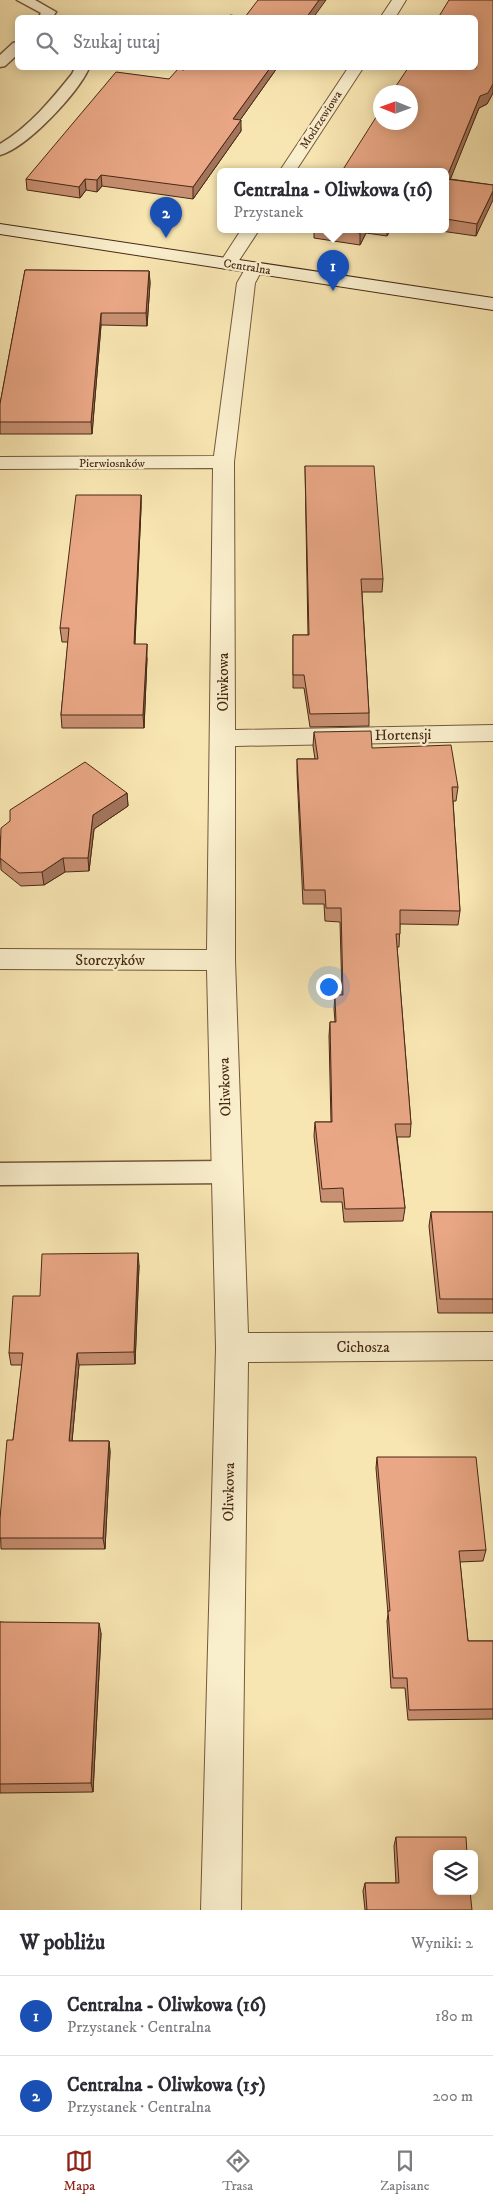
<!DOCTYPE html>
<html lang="pl">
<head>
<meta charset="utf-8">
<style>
	:root { --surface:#fff; --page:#f2f2f3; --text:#2b2b33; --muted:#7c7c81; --line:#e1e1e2; --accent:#8f2418 }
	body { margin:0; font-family:"IM FELL DW Pica",serif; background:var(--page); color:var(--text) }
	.controls { position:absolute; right:15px; bottom:15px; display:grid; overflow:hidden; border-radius:8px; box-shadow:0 2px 12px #0003 }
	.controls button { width:45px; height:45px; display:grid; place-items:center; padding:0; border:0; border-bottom:1px solid var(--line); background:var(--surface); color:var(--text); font:25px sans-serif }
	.compass { position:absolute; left:373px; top:85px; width:45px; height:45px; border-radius:50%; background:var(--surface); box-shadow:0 2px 12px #0003; rotate:271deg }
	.you { position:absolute; left:328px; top:986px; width:18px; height:18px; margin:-12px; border:4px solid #fff; border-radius:50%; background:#1a73e8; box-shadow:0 0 0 8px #1a73e833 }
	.badge { display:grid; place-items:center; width:32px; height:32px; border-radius:50%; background:var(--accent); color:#fff; font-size:16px; font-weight:700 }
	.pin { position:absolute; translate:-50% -41px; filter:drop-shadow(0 1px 2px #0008) }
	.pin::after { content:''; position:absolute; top:26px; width:18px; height:15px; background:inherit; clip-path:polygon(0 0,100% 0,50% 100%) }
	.popup { position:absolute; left:217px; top:168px; width:232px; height:65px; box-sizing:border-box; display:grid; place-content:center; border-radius:8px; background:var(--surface); filter:drop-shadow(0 1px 4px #0005); font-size:16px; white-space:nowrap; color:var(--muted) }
	.popup b { font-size:19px; color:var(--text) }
	.popup::after { content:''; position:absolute; left:50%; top:100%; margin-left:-10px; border:10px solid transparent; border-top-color:var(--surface) }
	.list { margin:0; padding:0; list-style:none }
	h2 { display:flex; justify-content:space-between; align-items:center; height:65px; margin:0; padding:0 20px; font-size:21px }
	h2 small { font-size:16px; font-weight:400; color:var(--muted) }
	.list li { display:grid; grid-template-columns:32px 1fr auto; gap:15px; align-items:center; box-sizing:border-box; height:80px; padding:0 20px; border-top:1px solid var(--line) }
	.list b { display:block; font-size:19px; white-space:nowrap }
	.list p { margin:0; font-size:16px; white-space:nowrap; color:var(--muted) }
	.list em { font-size:16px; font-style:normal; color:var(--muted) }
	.icon { flex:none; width:28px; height:28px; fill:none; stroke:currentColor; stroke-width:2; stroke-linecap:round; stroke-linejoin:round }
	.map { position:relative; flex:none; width:493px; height:1910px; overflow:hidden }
	.search { position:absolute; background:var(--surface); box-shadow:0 2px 12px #0003; left:15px; right:15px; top:15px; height:55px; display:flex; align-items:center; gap:12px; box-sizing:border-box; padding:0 18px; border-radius:8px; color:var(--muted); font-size:19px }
	.sheet { height:225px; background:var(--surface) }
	nav { display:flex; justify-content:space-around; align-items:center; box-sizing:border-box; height:70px; border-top:1px solid var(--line); background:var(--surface); font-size:14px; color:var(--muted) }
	nav a { display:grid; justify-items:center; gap:2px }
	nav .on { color:var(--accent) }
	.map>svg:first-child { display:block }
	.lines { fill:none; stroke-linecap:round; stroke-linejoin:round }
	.lane-casing { stroke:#74583c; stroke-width:3 }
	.street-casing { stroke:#74583c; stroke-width:2 }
	.secondary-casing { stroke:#482915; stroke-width:2 }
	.lane { fill:#faefcd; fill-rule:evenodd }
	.street { fill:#faefcd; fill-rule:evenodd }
	.secondary { fill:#faefcd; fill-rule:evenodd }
	.wall { fill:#c89072; stroke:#482915 }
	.shaded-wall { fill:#a3755d; stroke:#482915 }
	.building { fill:#e9a785; stroke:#482915 }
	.labels { text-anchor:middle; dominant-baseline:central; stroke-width:4.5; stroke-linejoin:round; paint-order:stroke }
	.far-street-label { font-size:12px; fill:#482915; stroke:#faefcd }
	.street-label { font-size:15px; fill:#482915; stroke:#faefcd }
</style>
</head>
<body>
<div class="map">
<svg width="493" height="1910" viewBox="0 0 493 1910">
	<rect width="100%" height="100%" fill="#f8e6b2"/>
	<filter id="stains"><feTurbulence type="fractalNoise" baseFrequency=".004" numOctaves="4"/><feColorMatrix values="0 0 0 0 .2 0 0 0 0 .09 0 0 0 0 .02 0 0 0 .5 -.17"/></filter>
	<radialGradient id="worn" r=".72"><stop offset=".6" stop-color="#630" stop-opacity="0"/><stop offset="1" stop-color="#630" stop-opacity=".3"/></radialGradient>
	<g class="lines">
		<defs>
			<path id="lane" d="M17,0H35L56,12L52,18H38L41,13Z
				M18,42V54L5,66L0,67V55L13,43Z
				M75,68H89C78,93 27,148 0,155V144C30,126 51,100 72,74Z
				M227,1161L237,1164L241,1172L237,1180L227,1183L0,1185V1163Z"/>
			<path id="street" d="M392,0H406L395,18H380Z
				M348,68H363L295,172H279Z
				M241,230H259L234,268L228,269L222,268L219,264Z
				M254,263L260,264L263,268L255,283L234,462L235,730L493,725V741L235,746V960L248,1333L493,1332V1360L248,1362L241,1910H201L216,1348L207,970L0,969V949L207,950L213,468L0,469V457L214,456L237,283L248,264Z"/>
			<path id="secondary" d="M0,224L493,298V310L0,234Z"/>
		</defs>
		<use href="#lane" class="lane-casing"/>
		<use href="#street" class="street-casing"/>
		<use href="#secondary" class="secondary-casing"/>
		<use href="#lane" class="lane"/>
		<use href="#street" class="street"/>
		<use href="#secondary" class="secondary"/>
	</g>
	<path class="wall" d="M493,0V93L487,104L479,108L450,179L493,185L476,236L434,230H446V172H342V171Z
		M186,68H277L240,120L241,131L193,199L102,186L97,192L86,190L80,198L27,190L26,179L169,79L184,70Z
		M314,230H390L387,236L366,233L360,245L314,238Z
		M25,270L149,271L150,283L147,326L101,325L92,434H0V404Z
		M305,466L383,579L382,592H362L369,713V726L310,727L304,688H293V635H308Z
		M141,495V508L135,644L147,658L144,728H62L61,715L68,642H62L60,628Z
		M314,732L372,748L458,787L456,801H453L460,911L458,925L400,924L399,947H397L411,1124L410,1137H397L405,1208L403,1221L344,1222L342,1202H321L314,1136L315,1122H331L329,1036L330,1022H335L334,1009L335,995H342L340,922L325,921L324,904H303L297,773V759H315L313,746Z
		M127,793L128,806L94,829L89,871L65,872L44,885L21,886L1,870L0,838L10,821Z
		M431,1212H493V1313H438L429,1226Z
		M139,1265L135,1364L79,1365L72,1441H109L110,1452L105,1549H1L0,1518L13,1440L22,1365H11L9,1353L40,1296Z
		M377,1457L486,1550L483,1561L460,1562L468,1641H493V1719L408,1720L405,1688H391L387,1621L388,1614L376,1468Z
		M0,1622L101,1633L93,1792L0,1793Z
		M396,1837L472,1910H365L363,1891L365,1883H396L394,1846Z"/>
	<path class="shaded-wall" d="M319,0H326L313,18H306Z
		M270,68H277L233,130V119Z
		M493,84V93L487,104L479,108L446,190V179L480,96Z
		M241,120V131L193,199V187Z
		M101,175L102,186L97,192V180Z
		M85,179L86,190L80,198L79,187Z
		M493,191V200L476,236L477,224Z
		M362,230H366V233L360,245V233Z
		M387,230H390L387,236Z
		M149,271L150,283L147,326L146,313Z
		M101,313V325L92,434L91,422Z
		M141,495V508L134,658V644Z
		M147,644V658L144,728L143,715Z
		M127,793L128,806L94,829L89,871L88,858L93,815Z
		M63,858L65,872L44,885L42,872Z
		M138,1253L139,1265L135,1364L134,1352Z
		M77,1353L79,1365L71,1452L69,1441Z
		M109,1441L110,1452L105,1549L103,1538Z
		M99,1623L101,1633L93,1792L91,1783Z"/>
	<path class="building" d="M258,0H319L306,18H228L230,15L245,17Z
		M449,0H493V84L488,93L480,96L446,179L493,185V191L477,224L446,219V172H347L342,171L380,111V122H410V92H392L408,68H476V18H438Z
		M186,68H270L233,119L241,120L193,187L101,175L97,180L85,179L79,187L26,179L116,72L169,79L178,69L184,70Z
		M340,230H362L360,233Z
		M25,270L149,271L146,313H101L91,422H0V404Z
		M305,466H374L383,579H361L369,713L310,714L304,675H293V635H309Z
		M76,495H141L134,644H147L143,715H61L69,628H60Z
		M371,731L372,748L451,745L458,787H452L460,911L400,910V934H396L411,1124H395L405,1208L345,1209L343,1188L322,1189L315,1122H332L330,1022H336L335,995H343L341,908H326L325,890H304L297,759H318L314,732Z
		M85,762L127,793L93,815L88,858H63L42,872L19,873L0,858L1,828L10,821V810Z
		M431,1212H493V1299H440Z
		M138,1253L134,1352L77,1353L69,1441H109L103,1538H0V1518L7,1440H13L23,1353H9L13,1296H40L42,1254Z
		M377,1457H476L486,1550L459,1551L468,1641H493V1709L409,1710L407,1678H393L388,1611H390Z
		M0,1622L99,1623L91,1783L0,1784Z
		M396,1837H466L467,1854H437V1891H470L472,1910H367L365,1883H399Z"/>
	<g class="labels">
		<g class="far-street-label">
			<text transform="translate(321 120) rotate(-57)">Modrzewiowa</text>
			<text transform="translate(247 267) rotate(9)">Centralna</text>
			<text x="112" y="463">Pierwiosnków</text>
		</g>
		<g class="street-label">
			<text transform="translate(223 682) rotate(-90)">Oliwkowa</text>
			<text transform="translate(403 735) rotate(-1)">Hortensji</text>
			<text x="110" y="960">Storczyków</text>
			<text transform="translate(225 1087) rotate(-92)">Oliwkowa</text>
			<text x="363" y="1347">Cichosza</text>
			<text transform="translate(229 1492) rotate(-89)">Oliwkowa</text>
		</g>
	</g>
	<rect width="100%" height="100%" filter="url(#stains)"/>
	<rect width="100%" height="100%" fill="url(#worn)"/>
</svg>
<div class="controls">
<button><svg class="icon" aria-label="layers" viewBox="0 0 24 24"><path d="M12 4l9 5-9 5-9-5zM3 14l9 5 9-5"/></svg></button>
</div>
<svg class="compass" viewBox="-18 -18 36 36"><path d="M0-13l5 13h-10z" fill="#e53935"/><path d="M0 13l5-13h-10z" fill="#7c7c81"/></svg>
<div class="you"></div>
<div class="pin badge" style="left:333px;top:291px;background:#1a4fb4">1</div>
<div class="popup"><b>Centralna - Oliwkowa (16)</b>Przystanek</div>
<div class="pin badge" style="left:166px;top:238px;background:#1a4fb4">2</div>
<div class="search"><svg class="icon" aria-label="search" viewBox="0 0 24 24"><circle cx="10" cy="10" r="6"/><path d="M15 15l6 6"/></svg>Szukaj tutaj</div>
</div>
<section class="sheet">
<h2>W pobliżu<small>Wyniki: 2</small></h2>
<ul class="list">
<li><span class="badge" style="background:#1a4fb4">1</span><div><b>Centralna - Oliwkowa (16)</b><p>Przystanek · Centralna</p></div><em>180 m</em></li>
<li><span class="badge" style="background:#1a4fb4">2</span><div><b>Centralna - Oliwkowa (15)</b><p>Przystanek · Centralna</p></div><em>200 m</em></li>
</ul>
</section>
<nav>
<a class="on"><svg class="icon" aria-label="map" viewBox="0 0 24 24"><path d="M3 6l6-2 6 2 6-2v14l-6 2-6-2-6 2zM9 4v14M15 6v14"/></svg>Mapa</a>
<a><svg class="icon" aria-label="directions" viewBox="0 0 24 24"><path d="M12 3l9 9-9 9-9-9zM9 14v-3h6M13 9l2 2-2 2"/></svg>Trasa</a>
<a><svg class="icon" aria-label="saved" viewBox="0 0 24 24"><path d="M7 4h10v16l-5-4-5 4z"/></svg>Zapisane</a>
</nav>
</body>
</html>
